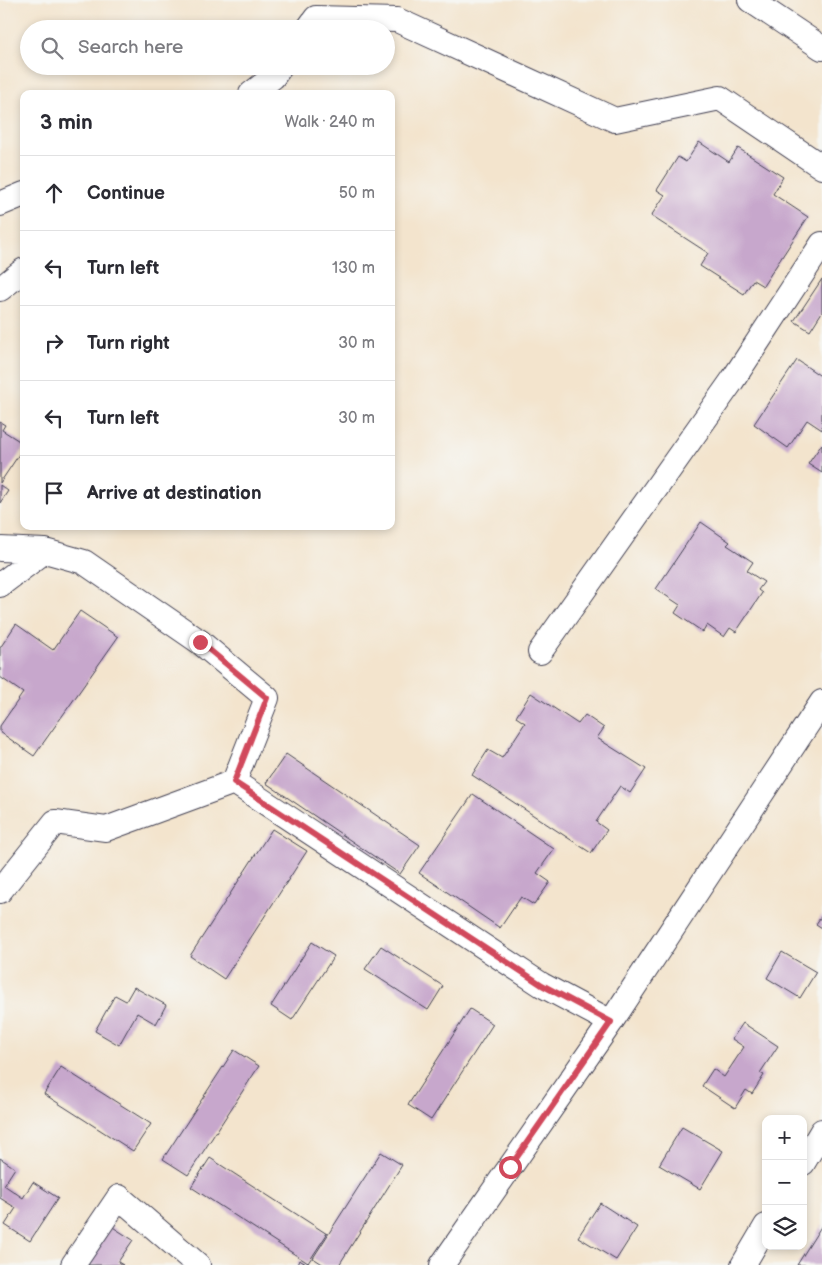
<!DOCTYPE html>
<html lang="en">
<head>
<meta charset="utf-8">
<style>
	:root { --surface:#fff; --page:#f7f7f7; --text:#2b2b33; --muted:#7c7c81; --line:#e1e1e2 }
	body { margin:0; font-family:"Balsamiq Sans",sans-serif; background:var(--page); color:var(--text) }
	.controls { position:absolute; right:15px; bottom:15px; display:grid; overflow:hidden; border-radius:10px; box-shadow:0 2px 8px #0003 }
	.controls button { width:45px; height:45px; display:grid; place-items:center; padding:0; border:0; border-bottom:1px solid var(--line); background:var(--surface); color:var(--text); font:25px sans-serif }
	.stop { position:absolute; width:15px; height:15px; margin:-11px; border:4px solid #d1495b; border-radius:50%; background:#fff }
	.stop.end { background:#d1495b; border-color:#fff; box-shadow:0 1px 5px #0008 }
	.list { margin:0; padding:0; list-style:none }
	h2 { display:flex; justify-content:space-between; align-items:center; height:65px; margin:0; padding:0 20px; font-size:21px }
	h2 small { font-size:16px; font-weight:400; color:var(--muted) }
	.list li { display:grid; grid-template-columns:32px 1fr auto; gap:15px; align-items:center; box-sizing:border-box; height:75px; padding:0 20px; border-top:1px solid var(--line) }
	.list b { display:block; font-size:19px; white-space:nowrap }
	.list em { font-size:16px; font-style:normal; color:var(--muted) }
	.icon { flex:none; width:28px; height:28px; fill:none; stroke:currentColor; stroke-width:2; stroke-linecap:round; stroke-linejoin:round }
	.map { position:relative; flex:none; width:822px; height:1265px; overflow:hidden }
	.search { position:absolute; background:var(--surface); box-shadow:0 2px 8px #0003; left:20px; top:20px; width:375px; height:55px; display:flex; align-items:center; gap:12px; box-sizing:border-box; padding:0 18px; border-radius:28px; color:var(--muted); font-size:19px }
	.panel { position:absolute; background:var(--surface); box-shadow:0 2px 8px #0003; left:20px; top:90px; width:375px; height:440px; border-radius:10px }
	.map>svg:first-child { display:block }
	.building { fill:#c7a7cc }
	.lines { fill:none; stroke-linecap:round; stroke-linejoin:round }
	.minor-casing { stroke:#413f51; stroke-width:26 }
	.minor { stroke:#fff; stroke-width:24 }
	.route { stroke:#d1495b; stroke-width:6 }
</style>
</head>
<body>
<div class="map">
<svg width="822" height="1265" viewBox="0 0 822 1265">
	<rect width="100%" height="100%" fill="#f6f6f2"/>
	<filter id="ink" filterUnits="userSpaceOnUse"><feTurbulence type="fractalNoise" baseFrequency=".02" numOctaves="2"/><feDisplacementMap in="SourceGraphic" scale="10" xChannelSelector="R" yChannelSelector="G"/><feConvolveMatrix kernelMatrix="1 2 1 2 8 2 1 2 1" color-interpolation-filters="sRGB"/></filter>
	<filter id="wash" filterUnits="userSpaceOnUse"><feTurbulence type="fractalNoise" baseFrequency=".0096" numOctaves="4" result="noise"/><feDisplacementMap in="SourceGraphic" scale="20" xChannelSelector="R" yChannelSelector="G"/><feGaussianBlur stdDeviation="1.12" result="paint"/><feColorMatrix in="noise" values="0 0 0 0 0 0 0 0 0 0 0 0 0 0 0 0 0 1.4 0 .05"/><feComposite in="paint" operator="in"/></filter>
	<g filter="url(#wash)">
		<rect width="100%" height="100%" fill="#f3e4cd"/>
		<g id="blocks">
			<path class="building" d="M699,142L729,162L738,148L783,177L773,194L808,217L763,286L753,280L744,294L700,266L708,253L651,216L665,195L657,190L678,157L686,162Z
				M822,279V312L810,331L794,321Z
				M797,360L822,377V430L807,420L788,448L754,424Z
				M0,422L5,425L2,430L24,444V447L0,483Z
				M822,444V473L808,464Z
				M0,485L8,491L0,503Z
				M701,522L730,542L727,545L753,562L747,571L764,582L758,590L762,593L736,632L730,628L724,637L707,625L703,632L675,613L680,605L656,589Z
				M80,611L118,637L34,756L0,732V726L23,693L0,677V648L16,624L53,650Z
				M531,693L578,724L585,715L604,728L597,738L646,769L630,793L620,786L596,822L607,830L591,853L472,775L488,750L502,758L525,723L516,717Z
				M286,754L420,845L400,874L266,783Z
				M473,794L554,849L537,873L550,882L534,905L521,897L500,928L419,873Z
				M272,829L307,851L224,979L190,956Z
				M822,915V928L816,924Z
				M312,942L334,956L292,1020L271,1006Z
				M381,946L443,986L428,1010L365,969Z
				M782,952L816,972L800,998L767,978Z
				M134,987L166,1005L156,1024L137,1013L119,1045L95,1031L115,995L126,1001Z
				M470,1009L493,1024L431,1120L408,1105Z
				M743,1023L778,1046L760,1073L764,1075L752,1094L746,1090L735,1108L702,1086L713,1069L724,1077L744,1047L732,1039Z
				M234,1050L259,1066L188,1175L163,1159Z
				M61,1067L151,1124L133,1151L44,1094Z
				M682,1127L723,1151L700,1189L659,1165Z
				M381,1152L402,1165L339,1265H324L313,1258Z
				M0,1158L15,1168L4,1185L23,1198L33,1182L58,1198L30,1241L5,1225L16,1208L0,1198Z
				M210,1158L327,1234L308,1263L191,1187Z
				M600,1203L637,1227L616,1260L578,1237Z
				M108,1224L133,1240L118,1262L123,1265H82Z
				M822,1225V1265H797Z
				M299,1260L308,1265H297Z"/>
		</g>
	</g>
	<g filter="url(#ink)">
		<use href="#blocks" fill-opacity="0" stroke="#413f51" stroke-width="1"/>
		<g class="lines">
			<defs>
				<path id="minor" d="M750,0L822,48
					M308,29L316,18L397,20L615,120L720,98L822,167
					M251,94L273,77L281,66
					M0,204L24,194
					M0,289L24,270
					M0,549L45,551L84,562L200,642L267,698L234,782L106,829L55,822L0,891
					M0,585L45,551
					M540,652L732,381L822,244
					M234,782L542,985L611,1022
					M803,1163L822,1131
					M73,1265L119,1197L198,1265
					M442,1265L611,1022L822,702
					M743,1265L766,1226"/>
			</defs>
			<use href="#minor" class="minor-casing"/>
			<use href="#minor" class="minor"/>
		</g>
	</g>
	<g class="lines" filter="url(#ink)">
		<path class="route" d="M200,642L267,698L234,782L542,985L611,1022L510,1167"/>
	</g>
</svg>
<div class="controls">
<button>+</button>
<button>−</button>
<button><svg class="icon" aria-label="layers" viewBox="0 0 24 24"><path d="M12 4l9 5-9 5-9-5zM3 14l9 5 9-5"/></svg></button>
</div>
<div class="stop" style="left:510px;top:1167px"></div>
<div class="stop end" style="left:200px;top:642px"></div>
<div class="search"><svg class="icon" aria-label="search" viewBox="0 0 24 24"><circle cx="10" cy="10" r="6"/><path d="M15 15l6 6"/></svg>Search here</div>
<section class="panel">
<h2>3 min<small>Walk · 240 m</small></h2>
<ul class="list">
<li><svg class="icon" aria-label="ahead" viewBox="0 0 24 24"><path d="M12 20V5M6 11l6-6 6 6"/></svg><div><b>Continue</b></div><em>50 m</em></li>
<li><svg class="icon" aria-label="left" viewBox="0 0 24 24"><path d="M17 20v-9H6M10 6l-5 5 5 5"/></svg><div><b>Turn left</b></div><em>130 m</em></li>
<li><svg class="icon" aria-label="right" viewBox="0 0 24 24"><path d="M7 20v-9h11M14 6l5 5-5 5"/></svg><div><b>Turn right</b></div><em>30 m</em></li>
<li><svg class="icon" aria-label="left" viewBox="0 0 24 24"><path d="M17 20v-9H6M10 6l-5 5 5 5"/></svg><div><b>Turn left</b></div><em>30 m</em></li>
<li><svg class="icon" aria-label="arrive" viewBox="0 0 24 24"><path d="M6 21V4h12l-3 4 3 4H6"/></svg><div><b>Arrive at destination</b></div></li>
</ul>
</section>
</div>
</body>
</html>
